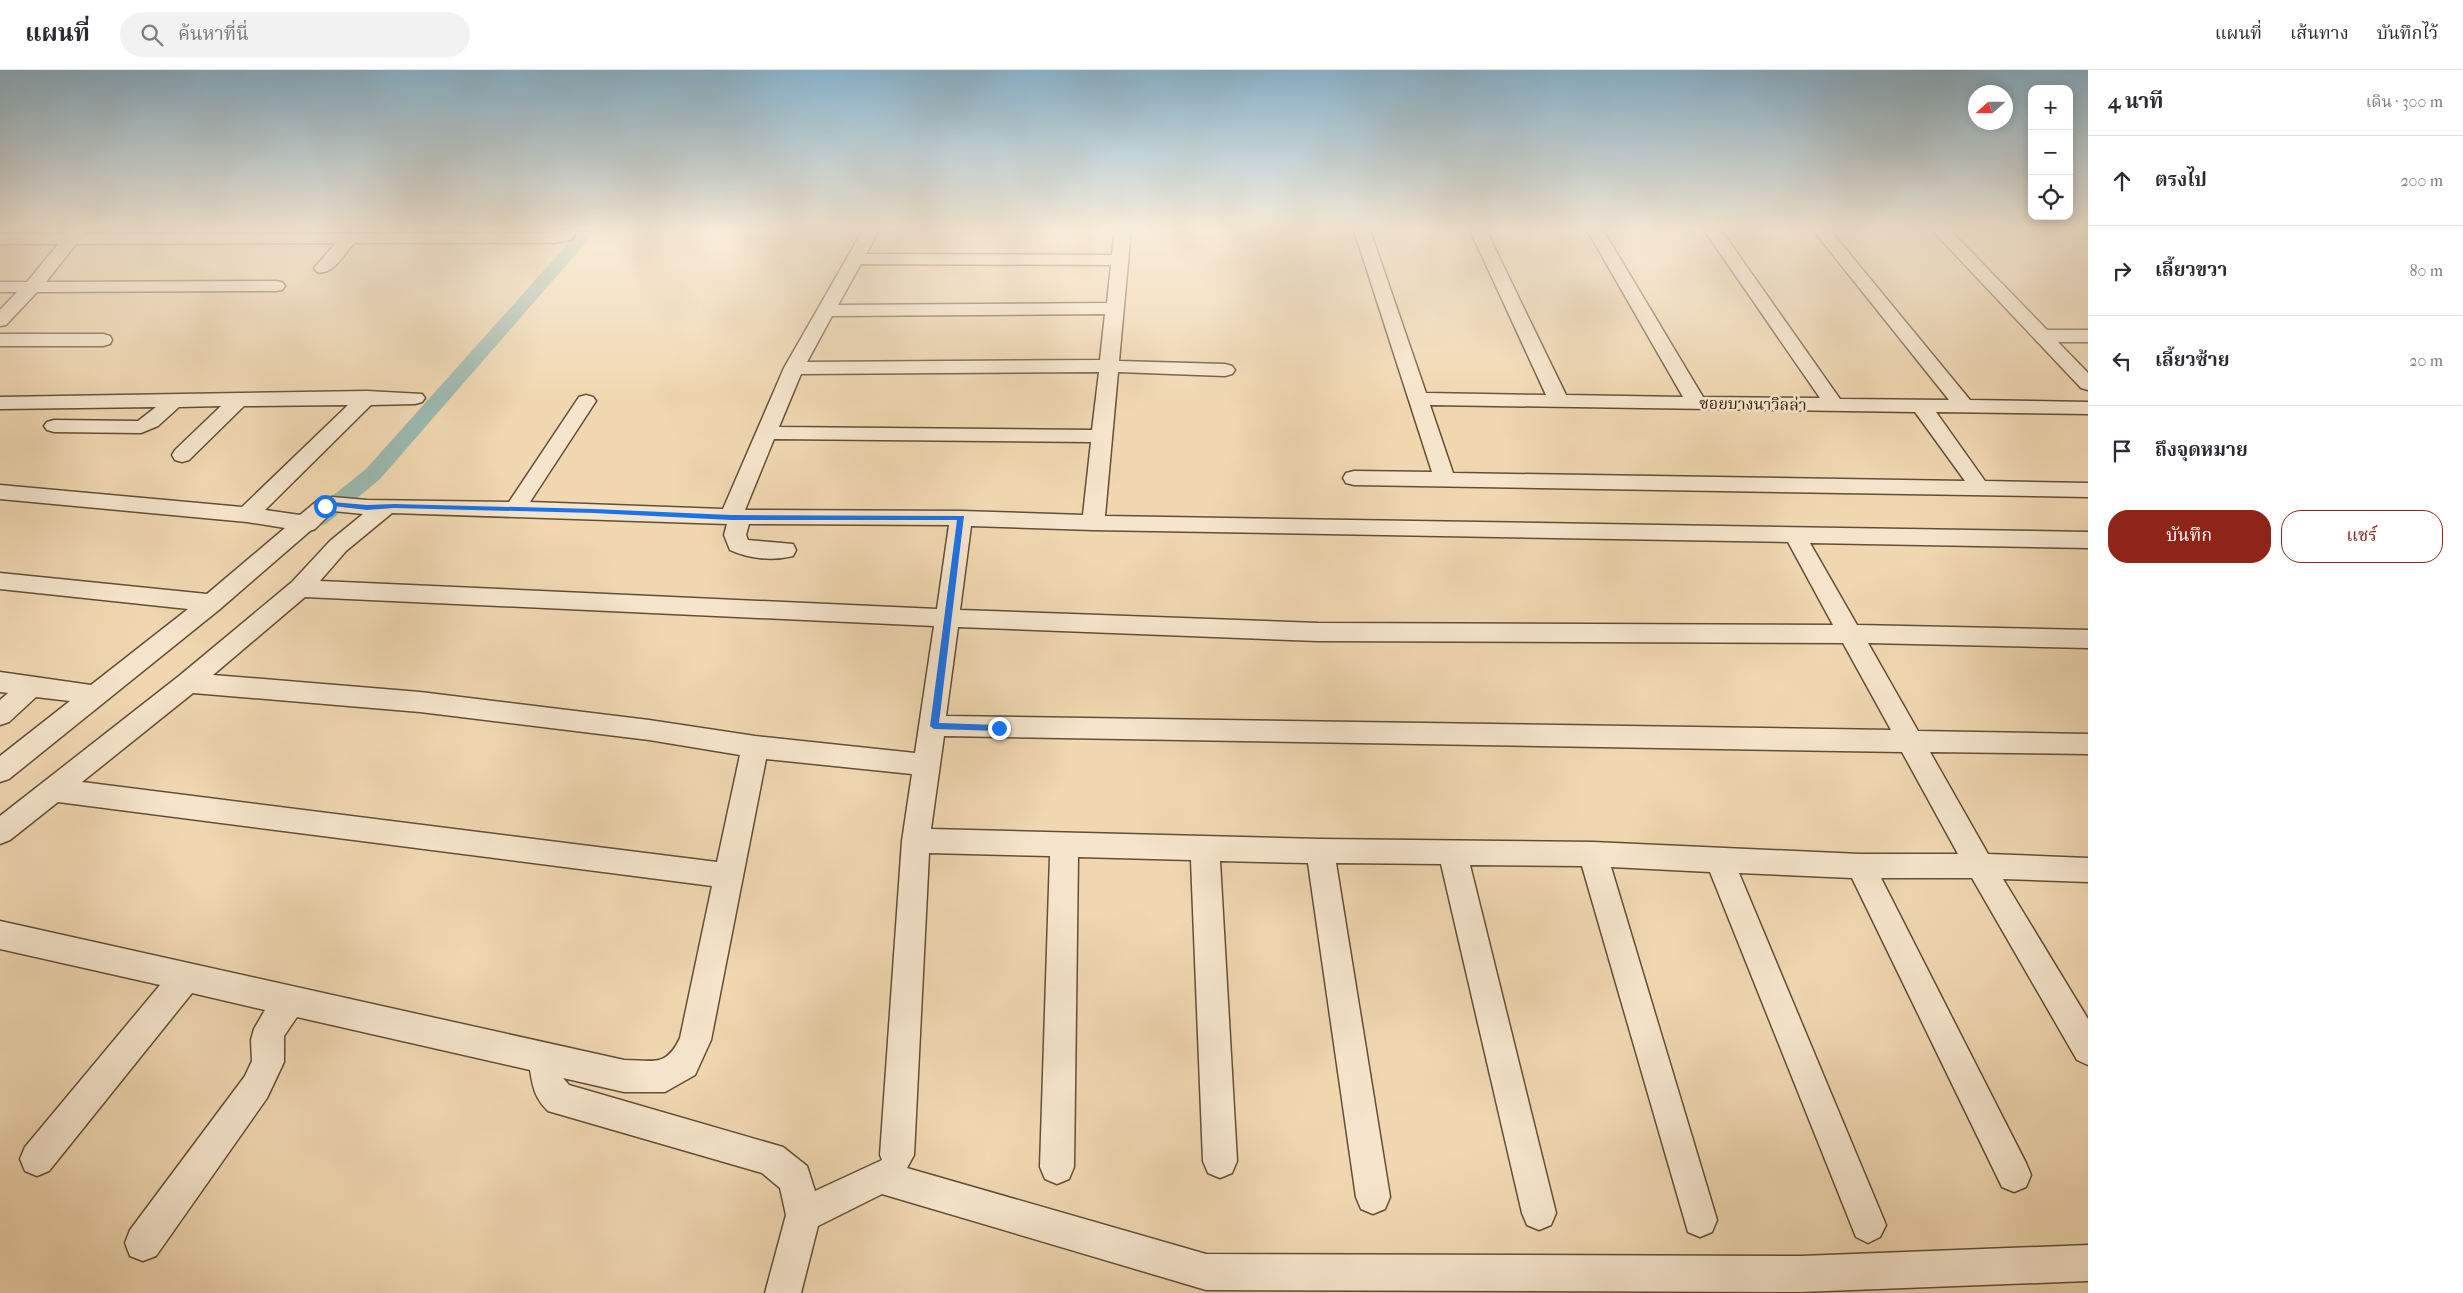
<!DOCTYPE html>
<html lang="th">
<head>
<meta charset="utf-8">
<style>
	:root { --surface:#fff; --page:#f2f2f3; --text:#2b2b33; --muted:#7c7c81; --line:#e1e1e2; --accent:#8f2418 }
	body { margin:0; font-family:"IM FELL French Canon","Noto Serif Thai",serif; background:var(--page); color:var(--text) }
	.controls { position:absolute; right:15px; top:15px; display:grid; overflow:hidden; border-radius:10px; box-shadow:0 2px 12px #0003 }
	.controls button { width:45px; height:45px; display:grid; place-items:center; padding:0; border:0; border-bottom:1px solid var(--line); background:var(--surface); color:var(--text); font:25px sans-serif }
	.compass { position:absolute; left:1968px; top:15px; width:45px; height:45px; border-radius:50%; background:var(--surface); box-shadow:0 2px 12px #0003; rotate:249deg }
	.stop { position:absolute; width:15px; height:15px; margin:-11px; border:4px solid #1a73e8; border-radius:50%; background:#fff }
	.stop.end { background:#1a73e8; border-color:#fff; box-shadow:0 1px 5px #0008 }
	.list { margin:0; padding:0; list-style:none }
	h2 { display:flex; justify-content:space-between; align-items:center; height:65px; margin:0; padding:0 20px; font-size:21px }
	h2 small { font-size:16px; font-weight:400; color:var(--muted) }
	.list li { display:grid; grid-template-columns:32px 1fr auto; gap:15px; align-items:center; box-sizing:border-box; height:90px; padding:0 20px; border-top:1px solid var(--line) }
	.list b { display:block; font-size:19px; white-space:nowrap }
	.list em { font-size:16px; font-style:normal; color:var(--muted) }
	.actions { display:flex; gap:10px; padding:15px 20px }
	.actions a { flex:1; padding:11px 0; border:1px solid var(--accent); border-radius:20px; text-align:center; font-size:18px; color:var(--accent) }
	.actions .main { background:var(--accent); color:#fff }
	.icon { flex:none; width:28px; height:28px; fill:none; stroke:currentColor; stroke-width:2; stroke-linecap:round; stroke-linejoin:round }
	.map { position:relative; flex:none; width:2088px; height:1223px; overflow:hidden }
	header { display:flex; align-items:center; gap:30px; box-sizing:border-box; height:70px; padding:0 25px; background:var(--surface); border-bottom:1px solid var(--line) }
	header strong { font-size:24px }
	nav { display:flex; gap:28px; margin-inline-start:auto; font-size:18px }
	.search { width:350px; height:45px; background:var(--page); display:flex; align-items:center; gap:12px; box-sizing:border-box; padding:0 18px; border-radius:28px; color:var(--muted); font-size:19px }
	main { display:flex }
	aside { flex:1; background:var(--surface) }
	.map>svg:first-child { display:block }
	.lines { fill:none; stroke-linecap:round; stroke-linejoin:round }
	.canal { fill:#9ab9af; fill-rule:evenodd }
	.minor-casing { stroke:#624f36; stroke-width:3 }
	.minor { fill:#f5e5cc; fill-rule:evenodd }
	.route { fill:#1a73e8 }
	.labels { text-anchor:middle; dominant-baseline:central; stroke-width:5; stroke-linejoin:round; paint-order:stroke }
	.far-street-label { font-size:16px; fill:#33220d; stroke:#f5e5cc }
</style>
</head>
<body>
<header>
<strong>แผนที่</strong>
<div class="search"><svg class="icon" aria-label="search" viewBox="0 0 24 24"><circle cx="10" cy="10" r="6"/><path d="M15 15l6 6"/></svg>ค้นหาที่นี่</div>
<nav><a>แผนที่</a><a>เส้นทาง</a><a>บันทึกไว้</a></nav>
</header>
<main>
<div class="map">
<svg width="2088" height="1223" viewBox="0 0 2088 1223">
	<rect width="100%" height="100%" fill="#f0d7b0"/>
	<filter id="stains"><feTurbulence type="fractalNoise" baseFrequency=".004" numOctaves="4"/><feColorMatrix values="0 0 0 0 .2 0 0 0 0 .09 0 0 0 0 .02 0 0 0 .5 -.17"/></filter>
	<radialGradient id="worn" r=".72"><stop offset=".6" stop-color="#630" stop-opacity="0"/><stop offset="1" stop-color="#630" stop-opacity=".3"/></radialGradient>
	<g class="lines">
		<path class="canal" d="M580,160H597L380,409L326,454L318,456L310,454L307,449L310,444L366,399Z"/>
		<defs>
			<path id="minor" d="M69,160H86L84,164L555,163L561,160H579L571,170L555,173H354C344,184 333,206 317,202L314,198L336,173L76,174L46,212L276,211L282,212L285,216L282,220L276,221L37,222L6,255L0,256V240L17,222H0V212H27L58,174H0V164H66Z
				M863,160H879L866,184L1112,185L1115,160H1131L1119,291L1225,294L1232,296L1235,300L1232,304L1225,306L1118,302L1105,446L2088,462V478L1810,473L1857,555L2088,560V578L1868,573L1918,661L2088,664V684L1930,682L1988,784L2088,788V812L2003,809L2088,949V995L2077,990L1972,808H1881L2026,1093L2031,1105L2026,1117L2014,1122L2002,1117L1852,808L1739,803L1886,1155L1880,1167L1868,1173L1856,1167L1710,802L1611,797L1717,1150L1712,1162L1700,1167L1688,1162L1582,796L1470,795L1556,1143L1551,1155L1539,1160L1527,1155L1522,1143L1441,794L1336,793L1390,1127L1385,1139L1373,1144L1361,1139L1356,1127L1308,793L1220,791L1237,1091L1232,1103L1220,1108L1208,1103L1203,1091L1191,790L1078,787L1074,1097L1069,1109L1057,1114L1045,1109L1040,1097L1050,786L929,783L914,1085L907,1098L1206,1184L1801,1186L2088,1175V1211L1801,1222L1206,1220L882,1124L818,1156L801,1223H765L786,1145L780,1118L762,1103L548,1041C535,1028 533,1018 530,1000L297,947L284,966V992L267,1028L156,1186L143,1191L130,1186L125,1173L130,1160L245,1006L252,991L251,970L254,959L265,940L192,923L49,1101L37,1106L25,1101L20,1089L25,1077L160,915L0,879V851L624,990C653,990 666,998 680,968L712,816L58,732L10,770L0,774V746L179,606L292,512L330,471L363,444L333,441L315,459L310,461L220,539L9,709L0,712V686L70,631L36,627L9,652L0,655V630L8,623L0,622V602L91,615L188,539L0,519V503L207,524L285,458L247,452L0,429V415L242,437L348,335L244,336L189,390L182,392L175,390L172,385L175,380L221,336L179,337L158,356L141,363L54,362L47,360L44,356L47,352L54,350L138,351L156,337L0,339V327L367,321L422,324L425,328L422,332L415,334L371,335L265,440L300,445L317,431L332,427L367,430L509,432L579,327L586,325L593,327L596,331L530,432L723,439L784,298ZM861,194L1111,195L1107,233L838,235ZM1105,244L1100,290L807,292L832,246ZM1099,302L1092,360L779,357L801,304ZM774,369L1091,372L1083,445L961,441L745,440ZM392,443L727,454L724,465L730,480C749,489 772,491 793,486L796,480L793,474L748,470L746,465L749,454L949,455L937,539L320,511L346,481ZM971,456L1093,460L1788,472L1833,555L1318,553L960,540ZM305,527L934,556L915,683L755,666L649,650L420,622L213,605ZM958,557L1318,571L1843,573L1891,660L946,646ZM193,623L420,642L649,670L740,685L717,792L82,712ZM944,666L1902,682L1958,784H1860L1593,772L1320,769L931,759ZM766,689L912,704L902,771L880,1085L882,1090L815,1121L807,1096L783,1077L569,1015L563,1008L624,1022H665L695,1005L711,970Z
				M1354,160H1370L1426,323L1546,325L1470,160H1486L1566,325L1683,327L1587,160H1603L1703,327L1820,328L1704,160H1721L1840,329L1949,330L1813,160H1830L1970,330L2088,332V344L1936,342L1985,411L2088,413V427L1354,415L1346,413L1343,408L1346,403L1354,401L1432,402ZM1430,335L1915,342L1965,411L1453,403Z
				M1932,160H1950L2047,260H2088V272H2058L2088,303V320L2081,318Z
				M0,264H103L110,266L112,270L110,274L103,276H0Z"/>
		</defs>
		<use href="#minor" class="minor-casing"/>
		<use href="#minor" class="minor"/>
	</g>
	<linearGradient id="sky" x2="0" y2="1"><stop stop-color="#89b6d1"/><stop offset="0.48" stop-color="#f8eddb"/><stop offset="1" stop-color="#f8eddb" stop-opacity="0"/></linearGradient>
	<rect width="2088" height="331" fill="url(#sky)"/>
	<path class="route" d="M332,432L367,435L394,434L594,439L731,445L964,446L939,653L999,655L1003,658L999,661L934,659L930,656L957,450H731L594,443L394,438L367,440L333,436L325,438L322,436Z"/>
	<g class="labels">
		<g class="far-street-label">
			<text transform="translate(1753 334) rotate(1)">ซอยบางนาวิลล่า</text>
		</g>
	</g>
	<rect width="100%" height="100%" filter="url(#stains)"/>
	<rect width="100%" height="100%" fill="url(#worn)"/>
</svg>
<div class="controls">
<button>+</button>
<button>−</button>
<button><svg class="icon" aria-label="locate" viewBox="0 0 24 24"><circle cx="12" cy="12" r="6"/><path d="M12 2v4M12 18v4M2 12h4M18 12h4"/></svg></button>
</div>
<svg class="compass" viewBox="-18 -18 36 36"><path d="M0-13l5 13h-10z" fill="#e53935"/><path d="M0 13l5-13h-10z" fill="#7c7c81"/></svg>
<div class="stop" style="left:325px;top:436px"></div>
<div class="stop end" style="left:999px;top:658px"></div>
</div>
<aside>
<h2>4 นาที<small>เดิน · 300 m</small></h2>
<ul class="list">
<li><svg class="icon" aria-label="ahead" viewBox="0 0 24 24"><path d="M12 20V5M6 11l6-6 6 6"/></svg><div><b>ตรงไป</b></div><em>200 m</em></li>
<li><svg class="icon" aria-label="right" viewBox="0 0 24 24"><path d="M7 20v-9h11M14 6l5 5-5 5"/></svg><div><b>เลี้ยวขวา</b></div><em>80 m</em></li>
<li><svg class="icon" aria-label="left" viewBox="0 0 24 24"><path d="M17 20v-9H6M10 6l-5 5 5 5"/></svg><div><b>เลี้ยวซ้าย</b></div><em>20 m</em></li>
<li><svg class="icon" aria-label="arrive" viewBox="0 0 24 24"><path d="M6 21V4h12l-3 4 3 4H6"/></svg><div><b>ถึงจุดหมาย</b></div></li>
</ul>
<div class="actions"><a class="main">บันทึก</a><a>แชร์</a></div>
</aside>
</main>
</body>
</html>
